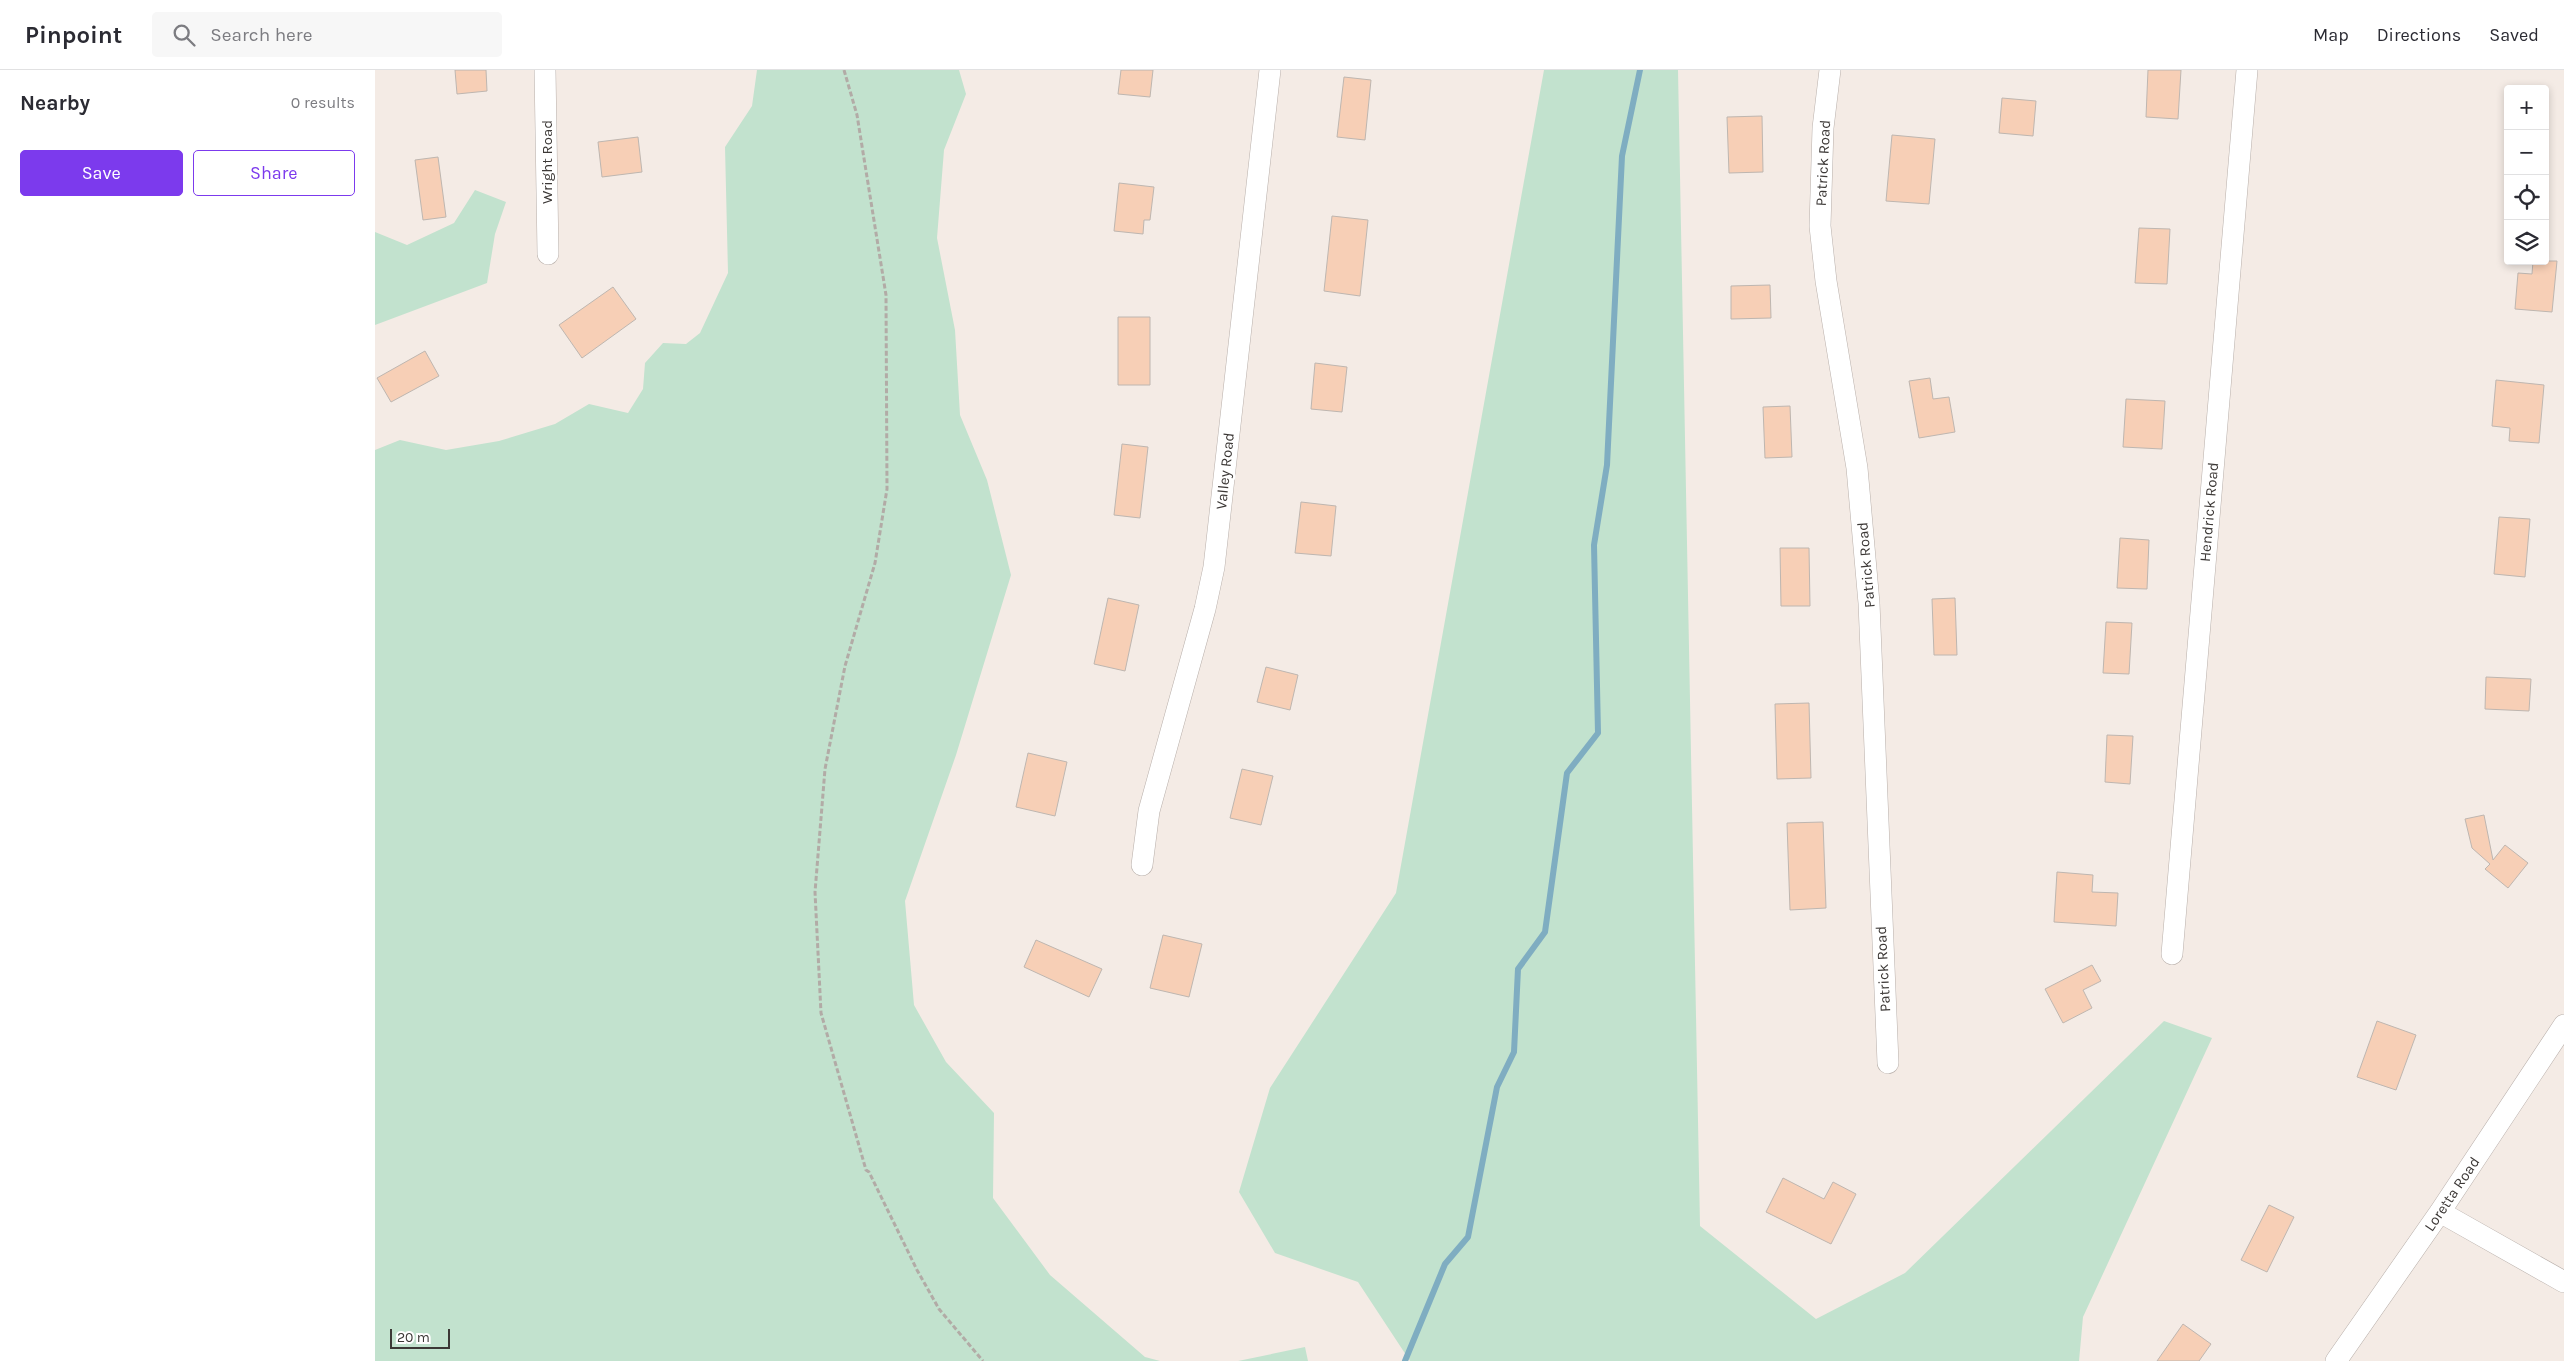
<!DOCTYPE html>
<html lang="en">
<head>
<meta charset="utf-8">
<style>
	:root { --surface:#fff; --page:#f7f7f7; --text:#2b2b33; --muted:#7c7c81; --line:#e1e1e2; --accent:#7c3aed }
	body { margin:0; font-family:Karla,sans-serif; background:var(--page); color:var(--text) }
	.controls { position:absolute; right:15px; top:15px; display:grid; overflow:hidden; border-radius:5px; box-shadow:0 2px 8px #0003 }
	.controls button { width:45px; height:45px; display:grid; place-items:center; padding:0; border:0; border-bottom:1px solid var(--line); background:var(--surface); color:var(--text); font:25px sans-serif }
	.scale { position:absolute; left:15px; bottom:12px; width:60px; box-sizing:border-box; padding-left:5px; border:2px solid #3c3836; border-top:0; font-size:14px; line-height:18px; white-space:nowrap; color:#3c3836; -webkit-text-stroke:4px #fff; paint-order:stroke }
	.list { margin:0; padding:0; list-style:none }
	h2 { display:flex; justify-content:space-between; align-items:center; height:65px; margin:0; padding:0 20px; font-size:21px }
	h2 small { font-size:16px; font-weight:400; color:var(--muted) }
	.actions { display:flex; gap:10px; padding:15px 20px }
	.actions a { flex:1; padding:11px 0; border:1px solid var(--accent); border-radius:5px; text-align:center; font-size:18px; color:var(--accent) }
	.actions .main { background:var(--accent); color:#fff }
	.icon { flex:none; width:28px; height:28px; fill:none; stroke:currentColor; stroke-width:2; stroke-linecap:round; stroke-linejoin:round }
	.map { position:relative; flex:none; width:2189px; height:1291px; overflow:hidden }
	header { display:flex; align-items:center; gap:30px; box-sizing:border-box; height:70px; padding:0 25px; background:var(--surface); border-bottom:1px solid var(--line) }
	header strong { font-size:24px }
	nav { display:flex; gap:28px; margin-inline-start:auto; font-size:18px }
	.search { width:350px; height:45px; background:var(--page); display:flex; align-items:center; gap:12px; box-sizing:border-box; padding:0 18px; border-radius:5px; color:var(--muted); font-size:19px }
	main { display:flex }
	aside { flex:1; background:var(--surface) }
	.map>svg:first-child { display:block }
	.green { fill:#c2e2ce }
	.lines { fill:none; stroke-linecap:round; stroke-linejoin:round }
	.stream { stroke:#7fadc1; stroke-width:6 }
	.building { fill:#f7cfb6; stroke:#beb6b0 }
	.minor-casing { stroke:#b8afaa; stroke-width:22 }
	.path { stroke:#b2aba6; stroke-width:3; stroke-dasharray:5 2.5; stroke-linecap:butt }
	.minor { stroke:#fff; stroke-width:21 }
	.labels { text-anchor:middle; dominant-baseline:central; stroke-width:5; stroke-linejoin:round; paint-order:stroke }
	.street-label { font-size:15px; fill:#3c3836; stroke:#fff }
</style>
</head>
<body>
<header>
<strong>Pinpoint</strong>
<div class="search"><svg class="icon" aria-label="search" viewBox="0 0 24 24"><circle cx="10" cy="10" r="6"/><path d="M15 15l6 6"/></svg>Search here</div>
<nav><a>Map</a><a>Directions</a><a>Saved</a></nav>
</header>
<main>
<aside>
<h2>Nearby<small>0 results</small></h2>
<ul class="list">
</ul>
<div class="actions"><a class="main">Save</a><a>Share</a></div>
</aside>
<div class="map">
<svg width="2189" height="1291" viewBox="0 0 2189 1291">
	<rect width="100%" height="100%" fill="#f4ebe5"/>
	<path class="green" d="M382,0H584L591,24L569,80L562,168L580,260L585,345L612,410L636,505L581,685L530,831L539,935L571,992L619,1043L618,1128L675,1205L770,1287L785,1291H0V380L25,370L71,380L124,371L180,354L214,334L253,343L268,319L270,293L288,273L311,274L325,263L353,203L350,77L377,36Z
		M1169,0H1303L1325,1156L1441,1249L1530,1203L1789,951L1837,968L1708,1247L1704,1291H1035L983,1212L900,1183L864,1122L895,1018L1021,823Z
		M100,120L131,132L120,164L112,213L0,255V162L32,175L79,153Z
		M930,1277L933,1291H863Z"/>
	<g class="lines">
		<path class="stream" d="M1030,1291L1070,1194L1093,1167L1122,1017L1139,982L1143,899L1170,862L1192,703L1223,663L1219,475L1232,395L1247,86L1265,0"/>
	</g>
	<path class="building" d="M80,0H111L112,21L82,24Z
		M746,0H778L775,27L743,24Z
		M1773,0H1806L1803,49L1771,47Z
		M969,7L996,10L990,70L962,67Z
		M1627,28L1661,31L1658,66L1624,63Z
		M1387,46L1388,102L1354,103L1352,47Z
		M1517,65L1560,69L1554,134L1511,131Z
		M263,67L267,102L227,107L223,72Z
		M63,87L71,147L48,150L40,90Z
		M744,113L779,117L775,150H769L768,164L739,161Z
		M957,146L993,150L985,226L949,221Z
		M1764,158L1795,159L1792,214L1760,213Z
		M2158,191H2182L2177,242L2140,239L2143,203L2157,204Z
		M1395,215L1396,248L1356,249V216Z
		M238,217L261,249L207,288L184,255Z
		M743,247H775V315H743Z
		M50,281L64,306L16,332L2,308Z
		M940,293L972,297L967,342L936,339Z
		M1555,308L1558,329L1574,327L1580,362L1544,368L1534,311Z
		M2121,310L2169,315L2164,373L2134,371L2135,358L2117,356Z
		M1751,329L1790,331L1787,379L1748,377Z
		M1415,336L1417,387L1390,388L1388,337Z
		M747,374L773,377L765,448L739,445Z
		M926,432L961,436L956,486L920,483Z
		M2124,447L2155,449L2150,507L2119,504Z
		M1745,468L1774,470L1772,519L1742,518Z
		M1405,478H1434L1435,536H1406Z
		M733,528L764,535L750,601L719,594Z
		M1580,528L1582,585H1559L1557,529Z
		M1731,552L1757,553L1754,604L1728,603Z
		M891,597L923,605L915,640L882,632Z
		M2111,607L2156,609L2154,641L2110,639Z
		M1434,633L1436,708L1402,709L1400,634Z
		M1732,665L1758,666L1755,714L1730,712Z
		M653,683L692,692L680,746L641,737Z
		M867,699L898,706L886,755L855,748Z
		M2109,745L2118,790L2130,775L2153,793L2133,818L2110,799L2115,794L2097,778L2090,749Z
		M1448,752L1451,838L1415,840L1412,753Z
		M1682,802L1718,805L1717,822L1743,823L1741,856L1679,852Z
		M788,865L827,874L814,927L775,918Z
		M661,870L727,899L714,927L649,897Z
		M1717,895L1726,911L1708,920L1717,938L1688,953L1670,919Z
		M2002,951L2041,965L2021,1020L1982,1007Z
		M1408,1108L1449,1129L1458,1112L1481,1124L1456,1174L1391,1142Z
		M1894,1135L1919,1147L1892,1202L1866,1190Z
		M1808,1254L1836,1274L1824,1291H1782Z"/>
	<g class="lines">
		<defs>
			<path id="minor" d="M170,0L173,184
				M1455,0L1448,58L1445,156L1451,211L1482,398L1494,533L1513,993
				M767,795L774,741L830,539L839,497L895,0
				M1797,884L1872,0
				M2065,1142L2189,1212
				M1961,1291L2065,1142L2189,955"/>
		</defs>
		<use href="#minor" class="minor-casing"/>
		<path class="path" d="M469,0L482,45L511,225L512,419L500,493L470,596L450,699L440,822L446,943L491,1100L494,1102L542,1200L564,1239L608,1291"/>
		<use href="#minor" class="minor"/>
	</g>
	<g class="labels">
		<g class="street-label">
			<text transform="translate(172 92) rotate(-90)">Wright Road</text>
			<text transform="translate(1448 93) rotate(-87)">Patrick Road</text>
			<text transform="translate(850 401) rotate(-84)">Valley Road</text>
			<text transform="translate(1834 442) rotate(-85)">Hendrick Road</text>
			<text transform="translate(1491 495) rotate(-95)">Patrick Road</text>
			<text transform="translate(1508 899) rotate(-93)">Patrick Road</text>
			<text transform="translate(2077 1124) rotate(-56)">Loretta Road</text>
		</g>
	</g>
</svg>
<div class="controls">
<button>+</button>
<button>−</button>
<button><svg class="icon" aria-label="locate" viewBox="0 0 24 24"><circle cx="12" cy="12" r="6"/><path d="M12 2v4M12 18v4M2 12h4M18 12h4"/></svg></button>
<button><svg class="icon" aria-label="layers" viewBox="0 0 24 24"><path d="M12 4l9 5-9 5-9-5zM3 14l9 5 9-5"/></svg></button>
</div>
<div class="scale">20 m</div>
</div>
</main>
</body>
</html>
